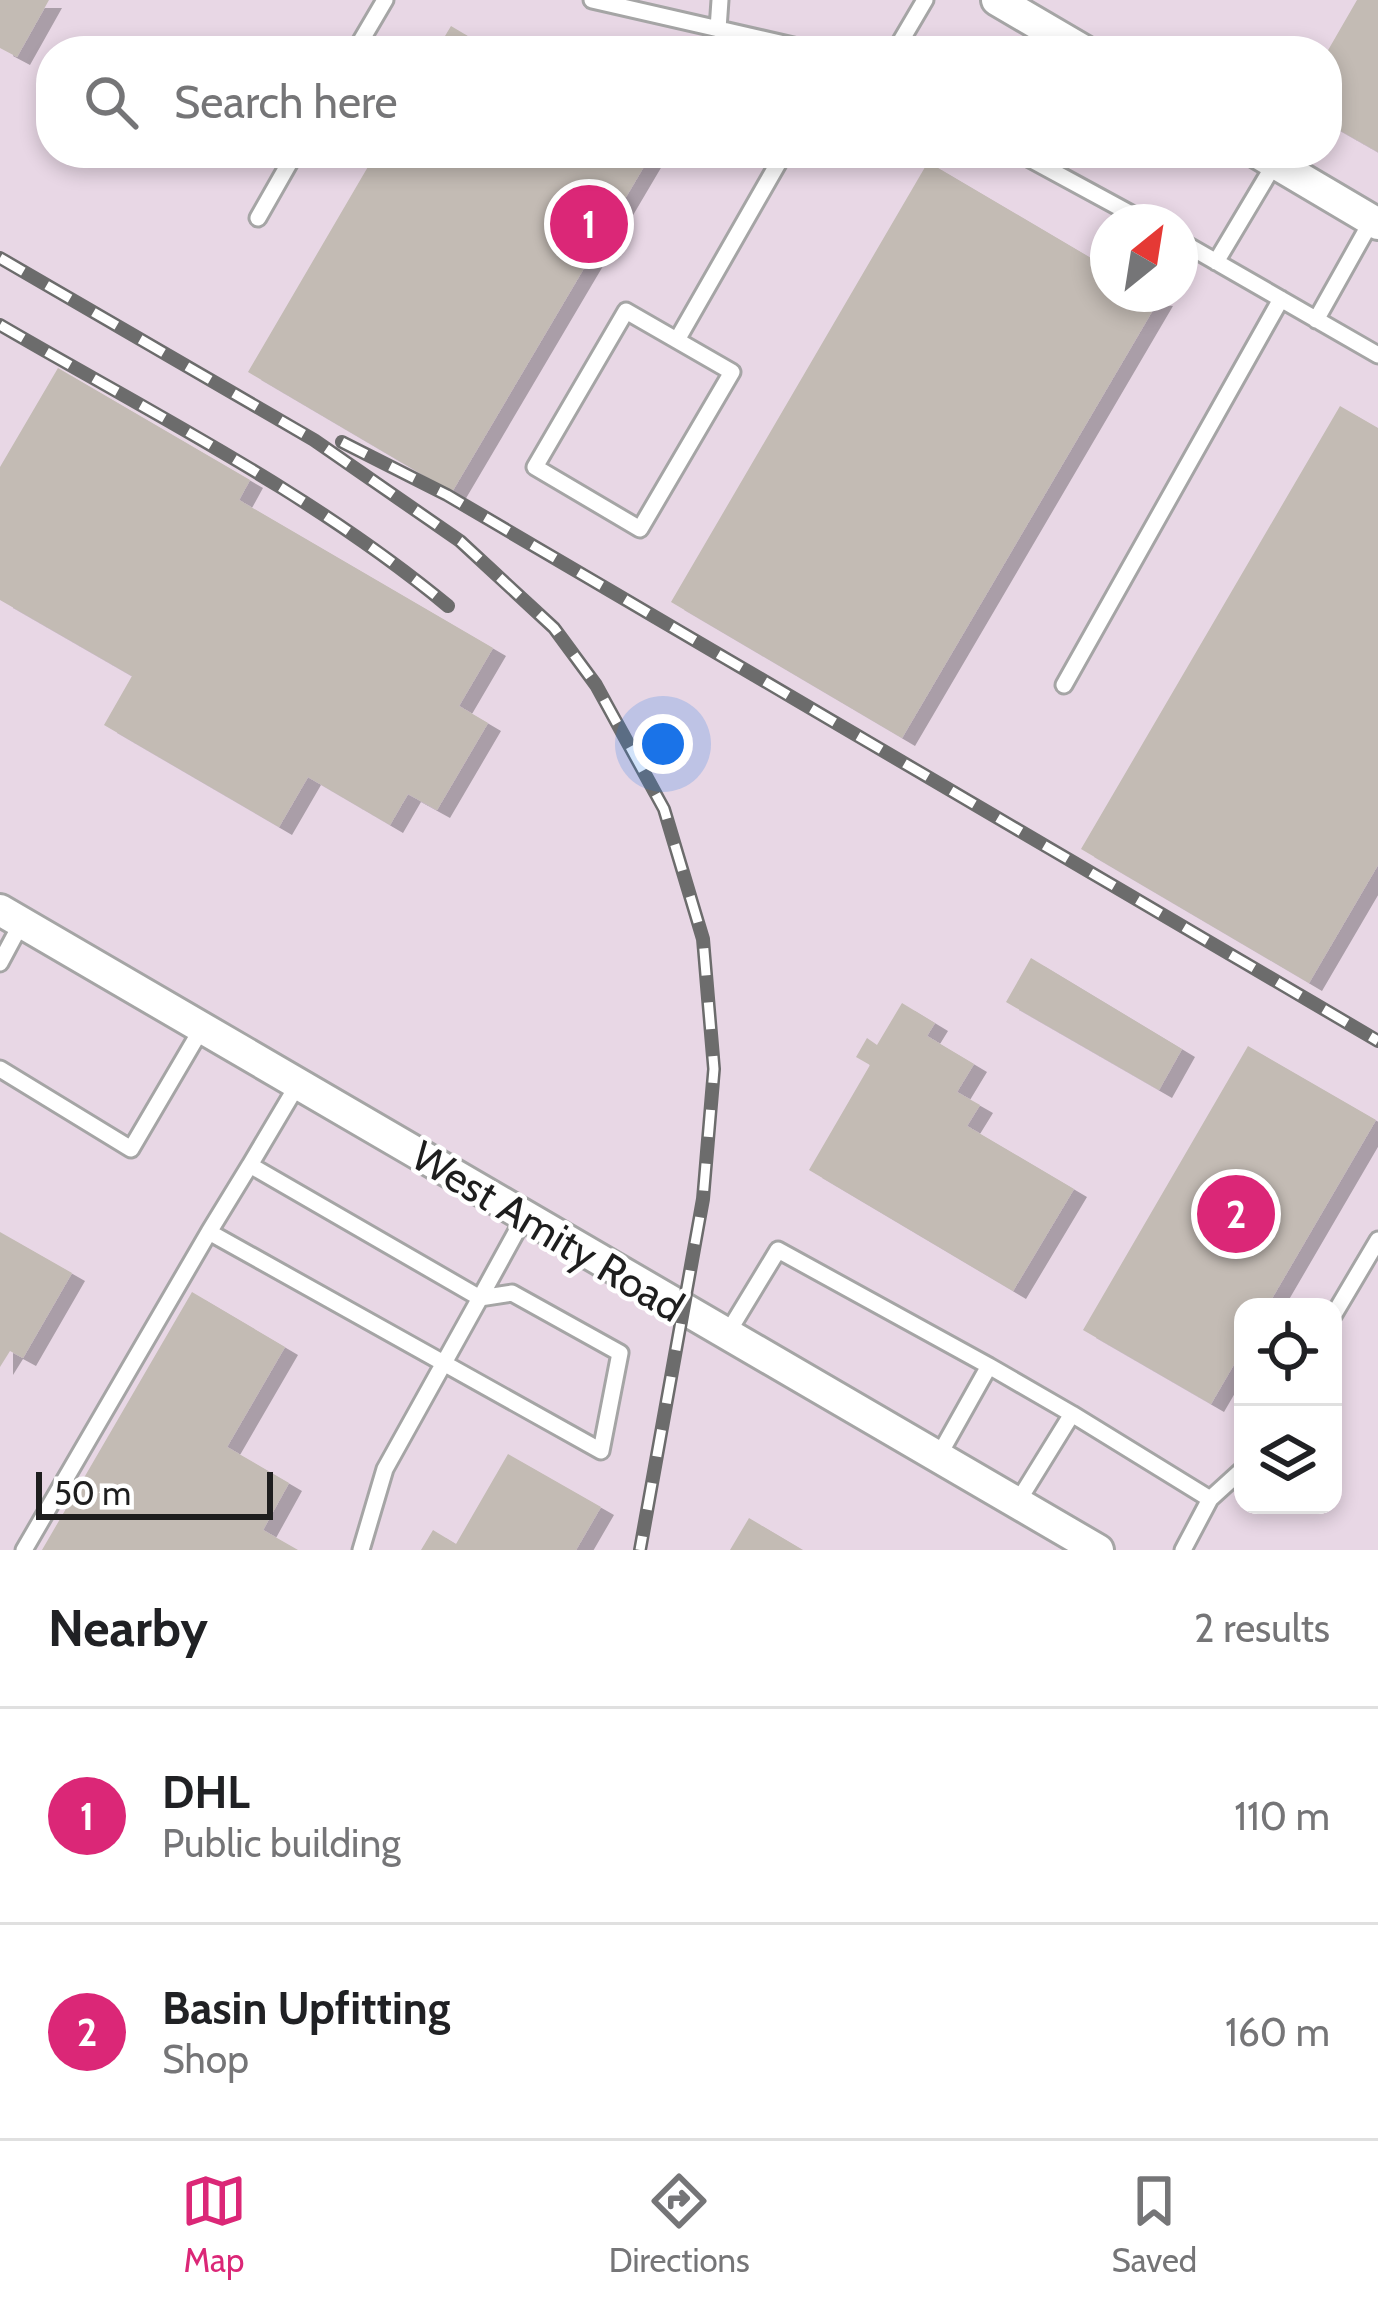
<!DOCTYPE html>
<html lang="en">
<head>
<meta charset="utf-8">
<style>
	:root { --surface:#fff; --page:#f2f2f2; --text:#202124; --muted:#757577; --line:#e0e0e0; --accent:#db2777 }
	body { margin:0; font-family:Cabin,sans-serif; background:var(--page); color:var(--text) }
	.controls { position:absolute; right:36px; bottom:36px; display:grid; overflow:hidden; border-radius:24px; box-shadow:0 6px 18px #0003 }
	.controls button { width:108px; height:108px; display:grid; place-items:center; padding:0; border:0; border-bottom:3px solid var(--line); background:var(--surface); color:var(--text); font:60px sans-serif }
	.compass { position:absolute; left:1090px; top:204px; width:108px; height:108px; border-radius:50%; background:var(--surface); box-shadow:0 6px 18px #0003; rotate:30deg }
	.scale { position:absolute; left:36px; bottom:30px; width:237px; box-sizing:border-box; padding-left:12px; border:6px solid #1e1e1e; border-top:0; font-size:33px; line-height:42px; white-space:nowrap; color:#1e1e1e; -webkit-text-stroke:9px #fff; paint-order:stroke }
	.you { position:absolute; left:663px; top:744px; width:42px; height:42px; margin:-30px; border:9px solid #fff; border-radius:50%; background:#1a73e8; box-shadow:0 0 0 18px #1a73e833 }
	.badge { display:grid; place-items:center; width:78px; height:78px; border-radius:50%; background:var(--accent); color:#fff; font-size:39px; font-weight:700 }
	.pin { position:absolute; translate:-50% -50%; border:6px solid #fff; box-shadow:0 3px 12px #0006 }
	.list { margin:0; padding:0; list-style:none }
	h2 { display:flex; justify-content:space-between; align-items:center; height:156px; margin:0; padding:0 48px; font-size:51px }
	h2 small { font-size:39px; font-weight:400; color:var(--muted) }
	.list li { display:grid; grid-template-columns:78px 1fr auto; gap:36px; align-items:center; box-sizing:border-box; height:216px; padding:0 48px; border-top:3px solid var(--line) }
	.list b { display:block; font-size:45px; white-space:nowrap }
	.list p { margin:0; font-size:39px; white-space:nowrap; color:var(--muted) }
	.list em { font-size:39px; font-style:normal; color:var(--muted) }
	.icon { flex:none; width:66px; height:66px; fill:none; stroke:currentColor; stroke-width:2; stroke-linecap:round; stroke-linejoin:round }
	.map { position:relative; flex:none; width:1378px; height:1550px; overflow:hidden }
	.search { position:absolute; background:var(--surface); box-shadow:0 6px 18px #0003; left:36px; right:36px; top:36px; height:132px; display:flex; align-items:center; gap:30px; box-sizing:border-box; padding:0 42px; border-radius:48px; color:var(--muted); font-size:45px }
	.sheet { height:588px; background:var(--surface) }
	nav { display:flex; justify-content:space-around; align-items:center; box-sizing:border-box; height:168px; border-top:3px solid var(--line); background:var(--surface); font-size:33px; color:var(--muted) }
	nav a { display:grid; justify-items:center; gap:6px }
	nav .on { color:var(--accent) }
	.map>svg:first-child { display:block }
	.industrial { fill:#e8d7e5; fill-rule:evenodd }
	.building { fill:#c3bbb4; filter:url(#shadow) }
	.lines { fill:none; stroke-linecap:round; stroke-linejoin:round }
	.lane-casing { stroke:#a5a5a5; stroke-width:21 }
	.street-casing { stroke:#a5a5a5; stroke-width:36 }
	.lane { stroke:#fff; stroke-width:15 }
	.street { stroke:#fff; stroke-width:30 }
	.rail-casing { stroke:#6c6c6c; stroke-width:14 }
	.rail { stroke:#fff; stroke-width:9; stroke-dasharray:27; stroke-linecap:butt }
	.labels { text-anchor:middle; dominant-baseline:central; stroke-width:9; stroke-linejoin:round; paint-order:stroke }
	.street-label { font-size:42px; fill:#1e1e1e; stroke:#fff }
</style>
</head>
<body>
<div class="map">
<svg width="1378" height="1550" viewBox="0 0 1378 1550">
	<defs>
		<filter id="shadow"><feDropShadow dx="13" dy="8" stdDeviation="0" flood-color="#0004"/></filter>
	</defs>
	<rect width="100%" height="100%" fill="#efebe5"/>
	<path class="industrial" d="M0,0H1378V1550H0ZM51,51H1327V153H51ZM1108,222H1180V294H1108ZM1243,1307H1333V1505H1243Z"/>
	<path class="building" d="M0,0H49L17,57L0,48Z
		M1357,0H1378V152L1327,123V52Z
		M451,26L493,51H436Z
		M376,153H652L452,492L248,372Z
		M928,162L1108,268V294L1160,298L902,738L671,602Z
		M58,368L250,480L239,500L493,648L459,706L488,723L437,810L408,794L390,825L308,777L279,827L104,725L132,676L0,600V467Z
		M1340,406L1378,428V865L1309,983L1081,849Z
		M1031,958L1182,1049L1159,1090L1006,1002Z
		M902,1003L935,1023L927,1036L974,1064L957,1092L980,1105L967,1126L1074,1189L1013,1291L809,1170L870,1065L856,1057L867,1038L877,1045Z
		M1248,1046L1376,1120L1267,1307H1243V1349L1211,1404L1083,1330Z
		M0,1232L72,1273L23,1358L10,1351L0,1367Z
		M192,1292L285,1347L227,1447L289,1483L263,1530L298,1550H42Z
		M508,1454L601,1507L576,1550H421L433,1530L456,1544Z
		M749,1518L803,1550H730Z"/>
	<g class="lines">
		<defs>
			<path id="lane" d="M592,0L815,51
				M718,29L720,0
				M355,51L385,0
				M895,51L925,0
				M1019,153L1146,222
				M258,218L295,153
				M1180,241L1378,355
				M1216,262L1275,163
				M626,311L732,372L640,529L535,467Z
				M1316,320L1372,220
				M677,340L784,153
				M1064,685L1281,299
				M0,963L22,922
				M0,1069L131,1149L202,1028
				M298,1084L250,1165L480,1298L385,1469L361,1550
				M209,1232L250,1165
				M480,1298L525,1216
				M1333,1316L1378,1240
				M727,1334L778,1250L989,1366L938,1457
				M989,1366L1072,1414
				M1210,1499L1243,1469
				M1017,1503L1072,1414L1210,1499L1183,1550
				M24,1550L209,1232L601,1451L620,1353L512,1293L480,1298"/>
			<path id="street" d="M997,0L1084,51
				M1258,153L1378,224
				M0,910L1098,1550"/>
		</defs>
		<use href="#lane" class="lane-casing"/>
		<use href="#street" class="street-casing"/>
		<use href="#lane" class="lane"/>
		<use href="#street" class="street"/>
		<defs>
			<path id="rail" d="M0,258L314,440L460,541L554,628L596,685L664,809L703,939L714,1069L703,1199L640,1550
				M0,325C151,413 313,494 448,606
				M342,442L447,495L1378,1041"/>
		</defs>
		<use href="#rail" class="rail-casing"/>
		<use href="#rail" class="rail"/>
	</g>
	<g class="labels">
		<g class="street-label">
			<text transform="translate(548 1231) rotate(31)">West Amity Road</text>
		</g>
	</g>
</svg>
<div class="controls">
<button><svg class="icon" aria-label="locate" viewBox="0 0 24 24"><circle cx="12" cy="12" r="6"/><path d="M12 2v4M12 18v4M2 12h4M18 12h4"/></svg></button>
<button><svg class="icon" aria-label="layers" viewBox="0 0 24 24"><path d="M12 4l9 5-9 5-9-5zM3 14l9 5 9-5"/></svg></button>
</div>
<svg class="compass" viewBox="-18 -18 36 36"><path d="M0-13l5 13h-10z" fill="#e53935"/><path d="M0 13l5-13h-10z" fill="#757577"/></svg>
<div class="scale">50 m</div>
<div class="you"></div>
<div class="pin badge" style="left:589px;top:224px">1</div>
<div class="pin badge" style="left:1236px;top:1214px">2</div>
<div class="search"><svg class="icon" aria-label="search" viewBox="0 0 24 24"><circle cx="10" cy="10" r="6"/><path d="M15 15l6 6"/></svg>Search here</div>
</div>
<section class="sheet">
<h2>Nearby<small>2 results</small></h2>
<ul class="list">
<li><span class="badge">1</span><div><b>DHL</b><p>Public building</p></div><em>110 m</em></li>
<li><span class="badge">2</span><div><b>Basin Upfitting</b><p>Shop</p></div><em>160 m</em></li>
</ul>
</section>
<nav>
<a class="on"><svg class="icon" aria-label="map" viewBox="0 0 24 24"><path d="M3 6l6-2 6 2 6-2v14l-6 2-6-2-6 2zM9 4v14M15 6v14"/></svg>Map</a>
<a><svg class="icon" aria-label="directions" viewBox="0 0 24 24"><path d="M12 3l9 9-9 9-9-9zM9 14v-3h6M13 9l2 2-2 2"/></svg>Directions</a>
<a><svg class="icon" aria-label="saved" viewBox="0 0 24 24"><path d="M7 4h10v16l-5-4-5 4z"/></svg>Saved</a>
</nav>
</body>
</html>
